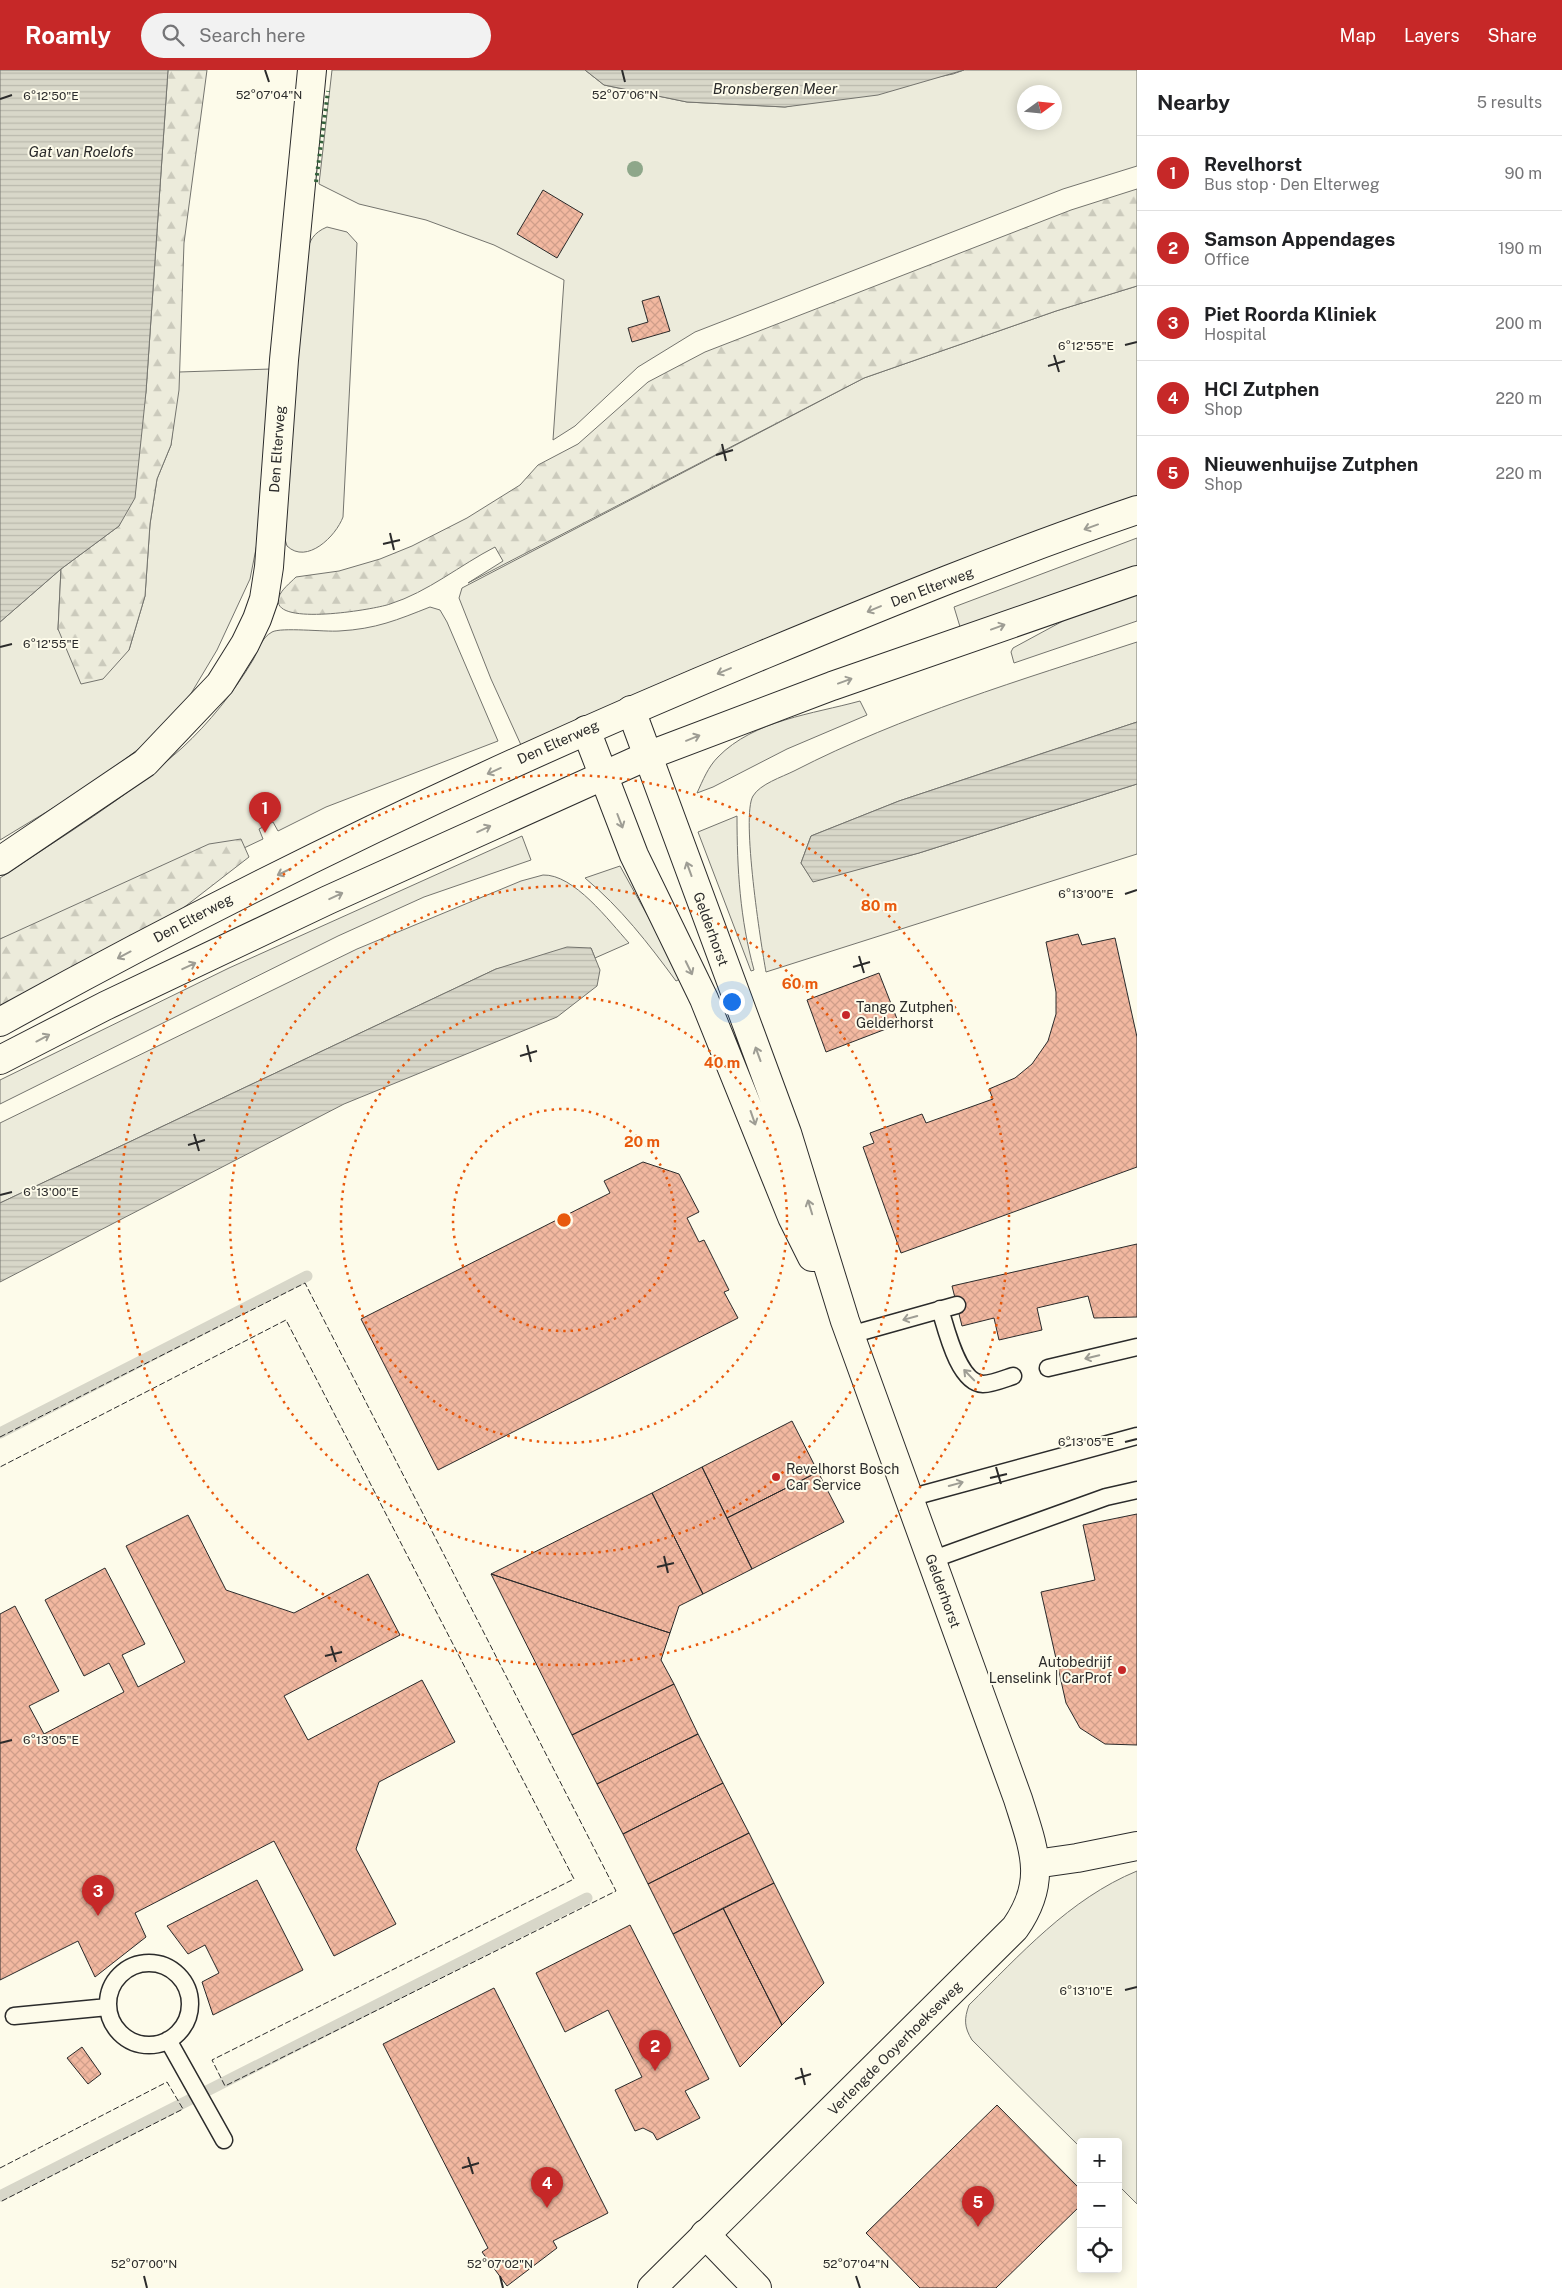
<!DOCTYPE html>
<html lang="en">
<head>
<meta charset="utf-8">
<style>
	:root { --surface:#fff; --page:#f2f2f2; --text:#202124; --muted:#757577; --line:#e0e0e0; --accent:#c62828 }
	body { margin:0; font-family:"Public Sans",sans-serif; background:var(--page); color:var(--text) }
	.controls { position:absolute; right:15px; bottom:15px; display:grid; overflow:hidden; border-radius:5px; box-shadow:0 2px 12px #0003 }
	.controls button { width:45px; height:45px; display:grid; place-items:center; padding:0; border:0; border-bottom:1px solid var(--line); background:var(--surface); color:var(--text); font:25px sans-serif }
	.compass { position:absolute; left:1017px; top:15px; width:45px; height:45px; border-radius:50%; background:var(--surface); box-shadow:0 2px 12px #0003; rotate:75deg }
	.you { position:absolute; left:731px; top:931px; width:18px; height:18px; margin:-12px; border:4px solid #fff; border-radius:50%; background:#1a73e8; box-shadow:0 0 0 8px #1a73e833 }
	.badge { display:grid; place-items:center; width:32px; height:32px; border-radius:50%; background:var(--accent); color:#fff; font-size:16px; font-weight:700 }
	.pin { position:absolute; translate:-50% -41px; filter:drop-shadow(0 1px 2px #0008) }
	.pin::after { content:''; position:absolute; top:26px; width:18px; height:15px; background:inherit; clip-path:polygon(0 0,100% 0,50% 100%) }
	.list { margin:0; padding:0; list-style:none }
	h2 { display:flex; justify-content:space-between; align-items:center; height:65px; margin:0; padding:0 20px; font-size:21px }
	h2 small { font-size:16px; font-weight:400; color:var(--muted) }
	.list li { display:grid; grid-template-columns:32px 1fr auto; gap:15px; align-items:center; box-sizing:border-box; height:75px; padding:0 20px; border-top:1px solid var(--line) }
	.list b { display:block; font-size:19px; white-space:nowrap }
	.list p { margin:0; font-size:16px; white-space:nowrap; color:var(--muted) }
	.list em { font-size:16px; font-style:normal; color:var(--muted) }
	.icon { flex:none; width:28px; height:28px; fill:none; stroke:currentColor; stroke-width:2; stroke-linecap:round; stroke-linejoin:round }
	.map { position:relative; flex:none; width:1137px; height:2218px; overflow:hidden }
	header { display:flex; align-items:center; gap:30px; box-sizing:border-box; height:70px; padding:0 25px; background:var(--accent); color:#fff }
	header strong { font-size:24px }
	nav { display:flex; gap:28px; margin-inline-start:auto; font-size:18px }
	.search { width:350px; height:45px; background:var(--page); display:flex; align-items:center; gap:12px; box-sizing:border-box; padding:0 18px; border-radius:28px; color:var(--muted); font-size:19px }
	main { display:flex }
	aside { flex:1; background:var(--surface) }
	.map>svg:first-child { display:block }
	.grass { fill:#ecebdb; stroke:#74746e; fill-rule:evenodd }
	.forest { fill:url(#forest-firs); stroke:#74746e }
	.water { fill:url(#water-rules); stroke:#74746e }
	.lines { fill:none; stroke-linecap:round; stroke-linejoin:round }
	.stream { stroke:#d8d7c9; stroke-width:11 }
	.building { fill:url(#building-cross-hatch); stroke:#2b2b2b }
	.service-casing { stroke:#2b2b2b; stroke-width:19 }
	.minor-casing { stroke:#2b2b2b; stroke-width:30 }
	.tertiary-casing { stroke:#2b2b2b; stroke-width:30 }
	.primary-casing { stroke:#2b2b2b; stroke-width:30 }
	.service { stroke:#fdfbea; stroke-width:16 }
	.minor { stroke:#fdfbea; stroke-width:28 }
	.tertiary { stroke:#fdfbea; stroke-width:28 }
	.primary { stroke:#fdfbea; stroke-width:28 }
	.hedge { stroke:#34623c; stroke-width:4; stroke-dasharray:2.5 4; stroke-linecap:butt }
	.fence { stroke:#2b2b2b; stroke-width:1; stroke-dasharray:6 2.5; stroke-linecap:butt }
	.tree { fill:#8ea78a }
	.oneway { stroke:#9e9d94 }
	.ticks { fill:none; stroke:#2b2b2b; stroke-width:2 }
	.ring { fill:none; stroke:#e8590c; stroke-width:2.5; stroke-dasharray:2.5 5 }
	.poi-dot { fill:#c62828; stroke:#fdfbea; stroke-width:2 }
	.labels { text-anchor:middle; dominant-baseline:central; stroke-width:4; stroke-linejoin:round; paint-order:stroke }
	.street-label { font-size:14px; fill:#2b2b2b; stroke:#fdfbea }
	.poi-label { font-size:14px; fill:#2b2b2b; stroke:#fdfbea; text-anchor:start }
	.water-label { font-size:15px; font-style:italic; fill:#2b2b2b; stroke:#fdfbea }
	.ticks-label { font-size:12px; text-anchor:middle; fill:#2b2b2b; stroke:#fdfbea; stroke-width:4; stroke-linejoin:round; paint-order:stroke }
	.centre { fill:#e8590c; stroke:#fdfbea; stroke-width:2.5 }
	.ring-label { font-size:15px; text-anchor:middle; font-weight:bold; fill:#e8590c; stroke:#fdfbea; stroke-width:4; stroke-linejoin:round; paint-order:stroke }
</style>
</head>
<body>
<header>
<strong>Roamly</strong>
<div class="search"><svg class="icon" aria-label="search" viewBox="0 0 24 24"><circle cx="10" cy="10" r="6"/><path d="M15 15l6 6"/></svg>Search here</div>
<nav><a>Map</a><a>Layers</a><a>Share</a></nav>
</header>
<main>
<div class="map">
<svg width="1137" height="2218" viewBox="0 0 1137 2218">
	<defs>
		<pattern id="forest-firs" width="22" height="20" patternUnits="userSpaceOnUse" patternTransform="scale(1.25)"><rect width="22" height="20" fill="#ecebdb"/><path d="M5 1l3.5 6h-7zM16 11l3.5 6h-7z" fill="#cbcabc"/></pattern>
		<pattern id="water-rules" width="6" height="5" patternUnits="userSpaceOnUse" patternTransform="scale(1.25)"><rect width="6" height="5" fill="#d8d7c9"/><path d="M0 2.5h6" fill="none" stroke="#bab9ad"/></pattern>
		<pattern id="building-cross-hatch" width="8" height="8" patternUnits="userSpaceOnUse" patternTransform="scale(1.25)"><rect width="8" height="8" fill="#f2b8a0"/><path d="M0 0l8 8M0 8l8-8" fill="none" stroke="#d09e8a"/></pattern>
	</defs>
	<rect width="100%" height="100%" fill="#fdfbea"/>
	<path class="grass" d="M332,0H585L604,15L687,32L785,37L953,4L964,0H1137V96L1063,119L695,262L638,297L575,356L553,370L564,210L494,175L426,150L359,134L319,114ZM1024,22H1054V52H1024Z
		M327,157L347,162L357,173L343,447C336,466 307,495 287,476L284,466L306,184C310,170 313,163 327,157Z
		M1137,216V427C928,499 723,584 521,675L491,609L459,528L462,518L864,308L1056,241Z
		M271,299L266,428L250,509L217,580L174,652L91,715L0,770V552L61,499L58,560L129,580L145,526L150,454L157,409L171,375L179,302Z
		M1137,468V499L961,560L954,537Z
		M1137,520V551L1014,593L1011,582L1013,578L1074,545Z
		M430,537L440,540L447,552L498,671L326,737L278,761L273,752L259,759L263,769L244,778L0,869V808C61,767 127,728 182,678C209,653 234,622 253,590C258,581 261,568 272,562C281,557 325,562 339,561C376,559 397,550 430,537Z
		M1137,572V652L899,731L811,766L801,793L813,811L919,783L1137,714V784L766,902C761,875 741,746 753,726C760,714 782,707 794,701C903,645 1021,610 1137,572Z
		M860,631L867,645L787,679L713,717L697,723C703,710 708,697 718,687C754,650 813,644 860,631Z
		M737,746C737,799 740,849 754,900L751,901L698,762Z
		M522,766L531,790L424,827L338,866L0,1034V1010L229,898Z
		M620,796L682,908L676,911C648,873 621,838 585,808Z
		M543,805C574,804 609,851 629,873L595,888L591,878L496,899L0,1133V1053L357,879L521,811Z
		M1137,1801V2134L1118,2115V2072H1081V2078L972,1970C964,1957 964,1949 969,1935C1020,1885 1069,1829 1137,1801Z"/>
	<path class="forest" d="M168,0H207L184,173L179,320L171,375L157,409L150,454L145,526L129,580L103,609L81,614L58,559L61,499L119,456L146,322Z
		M1137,119V216L1056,241L864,308L468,513L503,491L495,477C460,495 428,522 390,534C377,539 268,558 279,527C281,520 290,513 296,507L339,501L380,489L412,476L467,448L520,415L538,395L578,374L648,312L705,282L1071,140Z
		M241,769L249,787L178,842L0,937V869L209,774Z"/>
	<path class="water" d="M0,0H168L146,322L135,428L119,456L61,499L0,552Z
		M585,0H964L878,25L785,37L687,32L604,15Z
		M1137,652V714L919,783L813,812L801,793L811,766L899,731Z
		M567,877L591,878L600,900L597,916L557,947L344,1034L0,1212V1133L496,899Z"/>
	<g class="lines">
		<path class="stream" d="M0,1363L307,1206
			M0,2126L587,1828"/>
	</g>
	<path class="building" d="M543,120L583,144L557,188L517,164Z
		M659,226L670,261L632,272L628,258L648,252L642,231Z
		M1078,864L1082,875L1115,868L1137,967V1097L901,1183L863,1077L874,1073L870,1063L922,1044L926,1053L993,1029L989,1019L1015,1008L1032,994L1048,971L1056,944V922L1046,872Z
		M879,903L899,954L826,982L807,930Z
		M643,1092L679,1104L699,1142L687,1148L699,1172L704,1170L729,1220L724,1222L738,1248L438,1400L361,1249L610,1123L604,1111Z
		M1137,1174V1247L1094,1248L1088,1226L1037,1238L1042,1260L999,1270L994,1248L962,1256L952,1216Z
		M792,1351L818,1402L727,1448L702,1397Z
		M702,1397L752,1499L703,1524L652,1423Z
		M818,1402L844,1452L752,1499L727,1448Z
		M652,1423L703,1524L679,1536L670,1563L491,1504Z
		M1137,1444V1675L1105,1674L1080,1658L1066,1633L1041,1522L1095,1510L1083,1455Z
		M188,1445L226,1520L294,1543L368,1504L400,1565L284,1626L308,1670L422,1610L455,1672L379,1712L356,1779L396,1854L334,1886L274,1771L135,1843L146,1867L95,1907L78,1871L0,1910V1544L15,1536L59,1621L29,1636L44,1664L124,1622L109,1593L84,1606L45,1530L105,1498L145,1574L122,1585L138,1617L185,1592L126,1476Z
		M491,1504L670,1563L661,1590L674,1614L572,1665Z
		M674,1614L698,1664L597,1714L572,1665Z
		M698,1664L723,1713L623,1764L597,1714Z
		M723,1713L749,1763L648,1814L623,1764Z
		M749,1763L774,1813L673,1864L648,1814Z
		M257,1810L303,1900L213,1945L202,1912L219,1903L205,1875L188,1884L167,1856Z
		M774,1813L824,1913L782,1955L723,1838Z
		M723,1838L782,1955L740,1997L673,1864Z
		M630,1855L709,2009L685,2021L700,2048L657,2070L653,2063L643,2058L635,2061L615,2020L642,2007L608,1940L565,1962L536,1903Z
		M494,1918L608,2143L553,2171L557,2178L507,2216L482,2182L488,2178L383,1974Z
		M82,1977L101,2004L88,2014L67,1988Z
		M997,2035L1081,2120V2135L996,2218H920L866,2163Z"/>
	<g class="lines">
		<defs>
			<path id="service" d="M940,1239C946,1258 958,1313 983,1314C992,1314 1004,1309 1013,1306
				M850,1265L957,1235
				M1048,1298L1137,1277
				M909,1428L1137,1366
				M931,1490L1106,1427L1137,1420
				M108 1934a41 41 0 1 1 82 0a41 41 0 1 1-82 0Z
				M14,1946L108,1937
				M168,1970L224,2070"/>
			<path id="minor" d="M0,791L145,693L220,614L245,574L257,549L264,529L269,497L284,290L312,0
				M1035,1794L1077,1788L1137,1776
				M705,2164L757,2218"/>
			<path id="tertiary" d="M631,640L787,1063L845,1251L1018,1729C1034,1780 1048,1811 1015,1858L652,2218
				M586,660L634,785L704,929L792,1147L812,1187"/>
			<path id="primary" d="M0,952C247,815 502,693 763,585C886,534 1010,483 1137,440
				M0,990L105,936L328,830L647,686L832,616L1137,510"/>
		</defs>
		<use href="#service" class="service-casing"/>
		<use href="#minor" class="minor-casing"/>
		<use href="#tertiary" class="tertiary-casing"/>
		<use href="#primary" class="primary-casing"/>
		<use href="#service" class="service"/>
		<use href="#minor" class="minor"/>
		<use href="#tertiary" class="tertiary"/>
		<use href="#primary" class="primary"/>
		<path class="hedge" d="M316,112L328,21"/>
		<path class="fence" d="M0,1367L305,1213L616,1821L225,2016L212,1990L574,1809L286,1250L0,1397
			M0,2098L167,2012L183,2039L0,2132"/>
	</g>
	<circle class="tree" cx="635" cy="99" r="8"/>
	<defs><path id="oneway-shaft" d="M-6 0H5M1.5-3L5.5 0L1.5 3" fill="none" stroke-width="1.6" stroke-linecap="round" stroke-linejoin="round" transform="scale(1.25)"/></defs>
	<g class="oneway">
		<use href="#oneway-shaft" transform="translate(1091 457) rotate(160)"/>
		<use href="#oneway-shaft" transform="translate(874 539) rotate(157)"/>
		<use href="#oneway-shaft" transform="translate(998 557) rotate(-20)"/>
		<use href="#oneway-shaft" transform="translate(724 601) rotate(157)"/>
		<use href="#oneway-shaft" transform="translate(845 611) rotate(-20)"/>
		<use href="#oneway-shaft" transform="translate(693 668) rotate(-22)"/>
		<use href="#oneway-shaft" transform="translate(494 701) rotate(156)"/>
		<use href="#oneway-shaft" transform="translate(620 751) rotate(69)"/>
		<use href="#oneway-shaft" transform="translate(484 759) rotate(-25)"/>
		<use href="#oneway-shaft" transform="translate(689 799) rotate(-110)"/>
		<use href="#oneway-shaft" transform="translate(284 802) rotate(154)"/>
		<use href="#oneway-shaft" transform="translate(336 826) rotate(-25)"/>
		<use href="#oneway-shaft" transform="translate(124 885) rotate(152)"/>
		<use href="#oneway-shaft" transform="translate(189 896) rotate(-25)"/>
		<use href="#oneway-shaft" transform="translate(689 898) rotate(64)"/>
		<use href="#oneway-shaft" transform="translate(43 968) rotate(-28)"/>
		<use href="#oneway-shaft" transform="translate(758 984) rotate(-110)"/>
		<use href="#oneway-shaft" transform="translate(753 1048) rotate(71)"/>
		<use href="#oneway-shaft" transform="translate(810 1137) rotate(-107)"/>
		<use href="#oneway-shaft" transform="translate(910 1248) rotate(165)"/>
		<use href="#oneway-shaft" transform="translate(1092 1287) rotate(167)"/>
		<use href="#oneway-shaft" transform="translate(969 1305) rotate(-134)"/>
		<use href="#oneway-shaft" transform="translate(956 1414) rotate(-15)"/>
	</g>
	<path class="ticks" d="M265,0L269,12M622,0L625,12M0,29L12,25M1125,275L1137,272M1054,285L1059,302M1048,296L1065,291M722,374L726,391M716,385L733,380M390,463L394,480M383,474L400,470M0,577L12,574M1125,824L1137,820M859,886L864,903M853,897L870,892M527,975L531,992M520,986L537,981M194,1064L199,1081M188,1075L205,1070M0,1125L12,1122M1125,1372L1137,1369M996,1397L1001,1414M990,1408L1007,1404M664,1486L668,1503M657,1497L674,1493M331,1576L336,1592M325,1586L342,1582M0,1673L12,1670M1125,1920L1137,1917M801,1998L805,2015M795,2009L811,2004M468,2087L473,2104M462,2098L479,2093M144,2206L147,2218M500,2206L503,2218M856,2206L860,2218"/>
	<g class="ring">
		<circle cx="564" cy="1150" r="111"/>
		<circle cx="564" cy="1150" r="223"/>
		<circle cx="564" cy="1150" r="334"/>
		<circle cx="564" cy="1150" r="445"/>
	</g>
	<g class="poi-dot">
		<circle cx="846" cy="945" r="5"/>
		<circle cx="776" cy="1407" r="5"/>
		<circle cx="1122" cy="1600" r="5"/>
	</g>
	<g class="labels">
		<g class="street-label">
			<text transform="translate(277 379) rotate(-86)">Den Elterweg</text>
			<text transform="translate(932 517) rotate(-21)">Den Elterweg</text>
			<text transform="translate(558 672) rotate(-24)">Den Elterweg</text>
			<text transform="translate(193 848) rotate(-28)">Den Elterweg</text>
			<text transform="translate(711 859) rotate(70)">Gelderhorst</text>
			<text transform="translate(943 1521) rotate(70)">Gelderhorst</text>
			<text transform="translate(895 1978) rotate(-45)">Verlengde Ooyerhoekseweg</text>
		</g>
		<g class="poi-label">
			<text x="856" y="937">Tango Zutphen<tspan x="856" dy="16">Gelderhorst</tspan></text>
			<text x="786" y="1399">Revelhorst Bosch<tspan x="786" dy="16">Car Service</tspan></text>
			<text x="1112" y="1592" text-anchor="end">Autobedrijf<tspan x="1112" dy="16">Lenselink | CarProf</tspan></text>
		</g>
		<g class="water-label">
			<text x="775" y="18">Bronsbergen Meer</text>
			<text x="81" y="81">Gat van Roelofs</text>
		</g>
	</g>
	<g class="ticks-label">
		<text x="269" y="29">52°07'04"N</text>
		<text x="625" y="29">52°07'06"N</text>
		<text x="51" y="30">6°12'50"E</text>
		<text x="1086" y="280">6°12'55"E</text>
		<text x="51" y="578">6°12'55"E</text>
		<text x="1086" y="828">6°13'00"E</text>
		<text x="51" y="1126">6°13'00"E</text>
		<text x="1086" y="1376">6°13'05"E</text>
		<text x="51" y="1674">6°13'05"E</text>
		<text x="1086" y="1925">6°13'10"E</text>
		<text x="144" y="2198">52°07'00"N</text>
		<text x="500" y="2198">52°07'02"N</text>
		<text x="856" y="2198">52°07'04"N</text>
	</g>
	<circle cx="564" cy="1150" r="8" class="centre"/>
	<g class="ring-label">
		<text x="879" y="841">80 m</text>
		<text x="800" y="919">60 m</text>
		<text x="722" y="998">40 m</text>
		<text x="642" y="1077">20 m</text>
	</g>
</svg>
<div class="controls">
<button>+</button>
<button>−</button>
<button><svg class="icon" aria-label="locate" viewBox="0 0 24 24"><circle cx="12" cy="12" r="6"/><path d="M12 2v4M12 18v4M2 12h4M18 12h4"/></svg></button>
</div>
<svg class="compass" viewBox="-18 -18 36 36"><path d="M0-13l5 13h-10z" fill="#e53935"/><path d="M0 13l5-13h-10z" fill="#757577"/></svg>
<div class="you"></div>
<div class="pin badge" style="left:265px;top:763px">1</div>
<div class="pin badge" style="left:655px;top:2001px">2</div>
<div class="pin badge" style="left:98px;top:1846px">3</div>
<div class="pin badge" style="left:547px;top:2138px">4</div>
<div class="pin badge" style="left:978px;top:2157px">5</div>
</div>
<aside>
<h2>Nearby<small>5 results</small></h2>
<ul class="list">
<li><span class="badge">1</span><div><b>Revelhorst</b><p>Bus stop · Den Elterweg</p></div><em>90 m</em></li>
<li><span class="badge">2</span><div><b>Samson Appendages</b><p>Office</p></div><em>190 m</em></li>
<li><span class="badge">3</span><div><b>Piet Roorda Kliniek</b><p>Hospital</p></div><em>200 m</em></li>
<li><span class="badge">4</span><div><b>HCI Zutphen</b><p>Shop</p></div><em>220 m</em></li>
<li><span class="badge">5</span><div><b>Nieuwenhuijse Zutphen</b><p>Shop</p></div><em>220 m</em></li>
</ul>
</aside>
</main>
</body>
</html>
